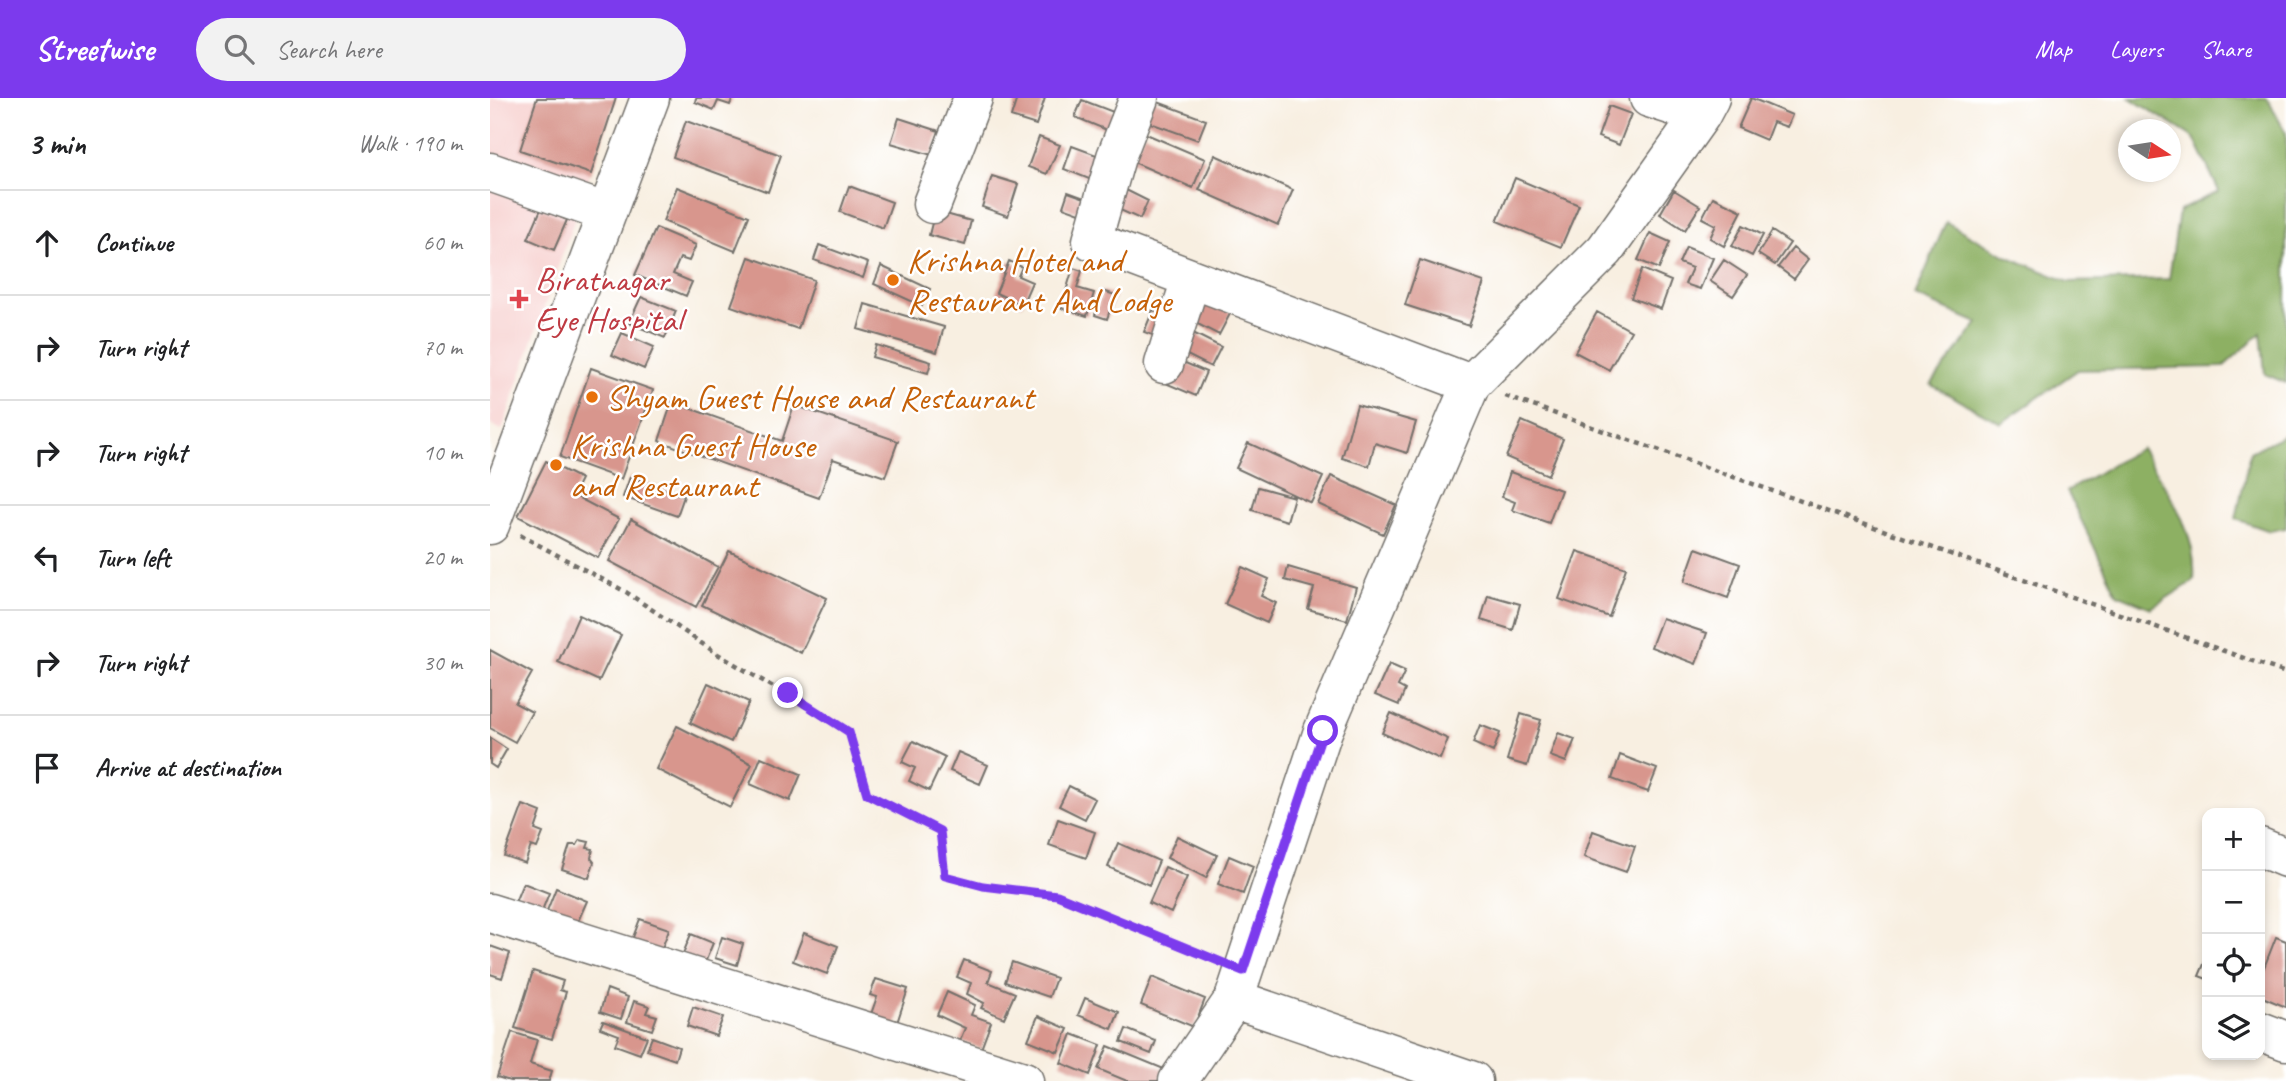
<!DOCTYPE html>
<html lang="en">
<head>
<meta charset="utf-8">
<style>
	:root { --surface:#fff; --page:#f2f2f2; --text:#202124; --muted:#757577; --line:#e0e0e0; --accent:#7c3aed }
	body { margin:0; font-family:Caveat,sans-serif; background:var(--page); color:var(--text) }
	.controls { position:absolute; right:21px; bottom:21px; display:grid; overflow:hidden; border-radius:14px; box-shadow:0 4px 10px #0003 }
	.controls button { width:63px; height:63px; display:grid; place-items:center; padding:0; border:0; border-bottom:2px solid var(--line); background:var(--surface); color:var(--text); font:35px sans-serif }
	.compass { position:absolute; left:1628px; top:21px; width:63px; height:63px; border-radius:50%; background:var(--surface); box-shadow:0 4px 10px #0003; rotate:102deg }
	.stop { position:absolute; width:21px; height:21px; margin:-16px; border:5px solid #7c3aed; border-radius:50%; background:#fff }
	.stop.end { background:#7c3aed; border-color:#fff; box-shadow:0 2px 7px #0008 }
	.list { margin:0; padding:0; list-style:none }
	h2 { display:flex; justify-content:space-between; align-items:center; height:91px; margin:0; padding:0 28px; font-size:30px }
	h2 small { font-size:23px; font-weight:400; color:var(--muted) }
	.list li { display:grid; grid-template-columns:46px 1fr auto; gap:21px; align-items:center; box-sizing:border-box; height:105px; padding:0 28px; border-top:2px solid var(--line) }
	.list b { display:block; font-size:26px; white-space:nowrap }
	.list em { font-size:23px; font-style:normal; color:var(--muted) }
	.icon { flex:none; width:38px; height:38px; fill:none; stroke:currentColor; stroke-width:2; stroke-linecap:round; stroke-linejoin:round }
	.map { position:relative; flex:none; width:1796px; height:983px; overflow:hidden }
	header { display:flex; align-items:center; gap:42px; box-sizing:border-box; height:98px; padding:0 35px; background:var(--accent); color:#fff }
	header strong { font-size:33px }
	nav { display:flex; gap:38px; margin-inline-start:auto; font-size:24px }
	.search { width:490px; height:63px; background:var(--page); display:flex; align-items:center; gap:18px; box-sizing:border-box; padding:0 24px; border-radius:38px; color:var(--muted); font-size:26px }
	main { display:flex }
	aside { flex:1; background:var(--surface) }
	.map>svg:first-child { display:block }
	.built { fill:#f7d0cf }
	.forest { fill:#8db064; stroke:#5c6e48; stroke-width:2 }
	.building { fill:#d8968d }
	.lines { fill:none; stroke-linecap:round; stroke-linejoin:round }
	.minor-casing { stroke:#73706b; stroke-width:41 }
	.path { stroke:#73706b; stroke-width:4.5; stroke-dasharray:5 5; stroke-linecap:butt }
	.minor { stroke:#fff; stroke-width:38 }
	.route { stroke:#7c3aed; stroke-width:9 }
	.food-dot { fill:#e8710a; stroke:#fff; stroke-width:2.5 }
	.health-dot { fill:#e0444e; stroke:#fff; stroke-width:2.5 }
	.labels { text-anchor:middle; dominant-baseline:central; stroke-width:5; stroke-linejoin:round; paint-order:stroke }
	.food-label { font-size:35px; fill:#c56008; stroke:#fff; text-anchor:start }
	.health-label { font-size:35px; fill:#be3a42; stroke:#fff; text-anchor:start }
</style>
</head>
<body>
<header>
<strong>Streetwise</strong>
<div class="search"><svg class="icon" aria-label="search" viewBox="0 0 24 24"><circle cx="10" cy="10" r="6"/><path d="M15 15l6 6"/></svg>Search here</div>
<nav><a>Map</a><a>Layers</a><a>Share</a></nav>
</header>
<main>
<aside>
<h2>3 min<small>Walk · 190 m</small></h2>
<ul class="list">
<li><svg class="icon" aria-label="ahead" viewBox="0 0 24 24"><path d="M12 20V5M6 11l6-6 6 6"/></svg><div><b>Continue</b></div><em>60 m</em></li>
<li><svg class="icon" aria-label="right" viewBox="0 0 24 24"><path d="M7 20v-9h11M14 6l5 5-5 5"/></svg><div><b>Turn right</b></div><em>70 m</em></li>
<li><svg class="icon" aria-label="right" viewBox="0 0 24 24"><path d="M7 20v-9h11M14 6l5 5-5 5"/></svg><div><b>Turn right</b></div><em>10 m</em></li>
<li><svg class="icon" aria-label="left" viewBox="0 0 24 24"><path d="M17 20v-9H6M10 6l-5 5 5 5"/></svg><div><b>Turn left</b></div><em>20 m</em></li>
<li><svg class="icon" aria-label="right" viewBox="0 0 24 24"><path d="M7 20v-9h11M14 6l5 5-5 5"/></svg><div><b>Turn right</b></div><em>30 m</em></li>
<li><svg class="icon" aria-label="arrive" viewBox="0 0 24 24"><path d="M6 21V4h12l-3 4 3 4H6"/></svg><div><b>Arrive at destination</b></div></li>
</ul>
</aside>
<div class="map">
<svg width="1796" height="983" viewBox="0 0 1796 983">
	<rect width="100%" height="100%" fill="#fff"/>
	<filter id="ink" filterUnits="userSpaceOnUse"><feTurbulence type="fractalNoise" baseFrequency=".0143" numOctaves="2"/><feDisplacementMap in="SourceGraphic" scale="14" xChannelSelector="R" yChannelSelector="G"/><feConvolveMatrix kernelMatrix="1 2 1 2 8 2 1 2 1" color-interpolation-filters="sRGB"/></filter>
	<filter id="wash" filterUnits="userSpaceOnUse"><feTurbulence type="fractalNoise" baseFrequency=".00686" numOctaves="4" result="noise"/><feDisplacementMap in="SourceGraphic" scale="28" xChannelSelector="R" yChannelSelector="G"/><feGaussianBlur stdDeviation="1.57" result="paint"/><feColorMatrix in="noise" values="0 0 0 0 0 0 0 0 0 0 0 0 0 0 0 0 0 1.4 0 .05"/><feComposite in="paint" operator="in"/></filter>
	<g filter="url(#wash)">
		<rect width="100%" height="100%" fill="#f8efe1"/>
		<path class="built" d="M0,0H126L12,332L0,326Z"/>
		<path class="forest" d="M1640,0H1777L1796,35V285L1775,276L1771,235L1733,269L1588,272L1511,325L1441,287L1488,225L1425,198L1456,124L1516,158L1579,184L1679,181L1689,113L1729,93L1704,40Z
			M1796,336V430L1780,433L1746,421L1760,354Z
			M1651,350C1676,391 1708,432 1704,483L1661,510L1627,496L1577,393Z"/>
		<g id="blocks">
			<path class="building" d="M47,0H126L101,76L30,52Z
				M206,0H243L240,7L228,3L224,12L205,4Z
				M527,0H555L546,27L521,19Z
				M657,0L716,22L708,42L649,21Z
				M1261,0L1302,17L1297,29L1283,24L1276,42L1248,30Z
				M592,2L626,15L619,33L585,19Z
				M1119,8L1141,16L1129,47L1108,39Z
				M409,20L449,33L442,57L401,45Z
				M196,23L291,57L278,94L183,59Z
				M654,35L715,61L703,90L641,63Z
				M549,39L570,47L557,76L538,69Z
				M582,48L612,59L604,83L574,71Z
				M725,57L803,92L788,127L709,92Z
				M502,78L528,86L518,118L492,109Z
				M1025,80L1089,107L1071,149L1007,123Z
				M359,88L402,104L393,130L350,114Z
				M628,88L658,103L650,121L619,107Z
				M187,89L259,118L245,153L173,123Z
				M1184,92L1210,108L1195,132L1170,116Z
				M578,94L603,103L598,118L573,109Z
				M1223,99L1252,113L1234,148L1220,140L1226,127L1212,120Z
				M51,111L77,122L64,152L38,141Z
				M445,113L481,123L475,147L439,137Z
				M1253,127L1273,137L1262,158L1242,148Z
				M166,130L206,147L199,163L190,160L183,176L202,184L196,198L145,177Z
				M1282,133L1300,145L1285,167L1268,156Z
				M1160,135L1180,144L1169,171L1148,162Z
				M329,147L378,165L373,180L324,162Z
				M1196,149L1223,160L1210,191L1195,186L1202,170L1189,165Z
				M1303,150L1318,162L1304,181L1288,169Z
				M259,159L324,182L308,231L241,208Z
				M930,162L994,184L979,228L915,207Z
				M1234,162L1257,177L1243,198L1220,183Z
				M519,163L532,169L528,178L542,184L532,207L506,195Z
				M391,168L440,191L432,208L384,186Z
				M583,170L592,173L587,190L604,195L597,218L571,210Z
				M1152,171L1181,183L1171,211L1141,200Z
				M613,193L625,197L617,221L605,217Z
				M707,197L741,214L729,237L696,220Z
				M151,199L186,213L175,240L139,225Z
				M375,206L454,229L447,254L368,231Z
				M663,212L685,221L677,242L654,234Z
				M1107,214L1141,233L1119,272L1085,254Z
				M701,234L731,249L721,269L691,254Z
				M132,235L164,249L154,271L122,257Z
				M386,247L441,264L438,275L382,259Z
				M684,260L716,274L706,298L673,284Z
				M101,270L163,292L131,381L70,359Z
				M182,304L292,343L304,307L408,343L395,379L343,361L329,400L169,343Z
				M867,307L926,324L917,355L885,345L879,368L852,360Z
				M1032,323L1073,341L1058,377L1016,359Z
				M758,345L833,379L821,405L746,370Z
				M56,363L91,381L83,397L129,421L108,460L28,418Z
				M1020,374L1071,392L1059,425L1022,412L1025,404L1012,399Z
				M841,378L906,407L893,436L828,406Z
				M140,379L194,398L187,418L133,399Z
				M768,389L804,399L797,423L762,412Z
				M141,421L228,469L206,509L119,463Z
				M1206,450L1250,466L1238,500L1194,484Z
				M239,453L337,500L311,555L212,507Z
				M1087,453L1136,470L1119,519L1069,501Z
				M752,469L779,481L771,498L786,505L777,525L735,506Z
				M798,469L866,489L857,522L818,511L824,490L795,482Z
				M998,497L1030,506L1023,532L991,522Z
				M89,517L131,537L109,583L68,564Z
				M1172,520L1217,535L1206,566L1161,549Z
				M0,552L42,575L25,605L42,614L25,644L0,630Z
				M899,566L915,573L908,588L915,592L909,607L885,597Z
				M218,585L259,604L241,644L200,625Z
				M901,615L958,641L950,661L892,635Z
				M1031,616L1051,622L1037,668L1017,662Z
				M990,627L1010,635L1003,654L983,645Z
				M187,628L262,666L240,709L166,671Z
				M1068,635L1085,641L1076,664L1060,658Z
				M0,640L17,651L6,670L0,666Z
				M423,643L455,659L439,693L419,683L425,670L412,664Z
				M468,654L498,667L490,686L460,673Z
				M1130,657L1167,671L1158,694L1122,681Z
				M271,659L311,676L300,703L260,686Z
				M579,688L605,701L595,721L569,708Z
				M33,707L51,714L45,732L53,735L47,750L41,748L35,765L14,758Z
				M568,721L605,734L596,760L559,747Z
				M1103,733L1145,748L1136,774L1094,759Z
				M687,738L727,757L716,780L677,760Z
				M90,742L99,744L97,750L103,751L101,760L104,764L99,780L72,771L80,747H87Z
				M628,745L669,763L659,787L618,769Z
				M739,758L763,768L753,796L728,786Z
				M675,769L697,779L681,815L659,805Z
				M33,785L59,795L51,815L25,804Z
				M66,790L97,803L85,830L55,818Z
				M150,821L179,831L168,861L139,850Z
				M314,835L348,848L337,876L303,863Z
				M201,836L223,845L212,872L190,863Z
				M232,839L253,846L247,867L225,860Z
				M1786,839L1796,843V909L1770,898V880Z
				M0,848L20,855L12,880L0,876Z
				M1717,859V881L1709,878Z
				M474,862L502,873L498,884L525,895L514,920L491,910L494,905L477,896L481,885L467,879Z
				M522,864L566,880L559,899L515,884Z
				M43,873L73,883L70,892L76,894L62,941L25,930Z
				M662,879L715,901L704,929L651,907Z
				M386,881L418,891L406,928L380,919L387,899L380,897Z
				M117,891L138,899L131,921L110,914Z
				M457,894L485,907L481,917L501,924L491,951L470,942L475,930L447,917Z
				M595,900L629,914L622,931L588,917Z
				M144,903L159,908L156,915L167,918L162,932L137,924Z
				M203,909L233,919L226,938L197,928Z
				M548,918L578,931L568,954L538,942Z
				M113,923L157,939L150,956L125,947L129,937L110,930Z
				M636,931L666,943L661,956L631,944Z
				M22,934L47,942L40,966L62,973L59,983H20L7,979Z
				M582,936L611,947L600,977L571,965Z
				M162,939L189,949L185,962L157,952Z
				M618,948L674,971L669,983H637L608,971Z"/>
		</g>
	</g>
	<g filter="url(#ink)">
		<use href="#blocks" fill-opacity="0" stroke="#73706b" stroke-width="2"/>
		<g class="lines">
			<defs>
				<path id="minor" d="M649,0L626,59L602,143L981,286
					M1159,0L1211,17
					M0,74L117,115
					M442,106L483,0
					M674,266L701,181
					M0,427L160,0
					M1770,749L1796,760
					M0,815L534,983
					M744,901L833,633L981,286L1115,152L1211,17L1220,0
					M1770,933L1796,943
					M688,983L744,901L983,983"/>
			</defs>
			<use href="#minor" class="minor-casing"/>
			<path class="path" d="M1015,298L1796,575
				M30,437L136,494L226,555L359,634L377,696L450,733L455,778L493,788L567,797L722,860"/>
			<use href="#minor" class="minor"/>
		</g>
	</g>
	<g class="lines" filter="url(#ink)">
		<path class="route" d="M298,595L359,634L377,696L450,733L455,778L493,788L567,797L753,873L833,633"/>
	</g>
	<g class="food-dot">
		<circle cx="403" cy="182" r="7"/>
		<circle cx="102" cy="299" r="7"/>
		<circle cx="66" cy="367" r="7"/>
	</g>
	<path class="health-dot" d="M25.5 190.5h7v7h7v7h-7v7h-7v-7h-7v-7h7z"/>
	<g class="labels">
		<g class="food-label">
			<text x="417" y="162">Krishna Hotel and<tspan x="417" dy="40">Restaurant And Lodge</tspan></text>
			<text x="116" y="299">Shyam Guest House and Restaurant</text>
			<text x="80" y="347">Krishna Guest House<tspan x="80" dy="40">and Restaurant</tspan></text>
		</g>
		<g class="health-label">
			<text x="45" y="181">Biratnagar<tspan x="45" dy="40">Eye Hospital</tspan></text>
		</g>
	</g>
</svg>
<div class="controls">
<button>+</button>
<button>−</button>
<button><svg class="icon" aria-label="locate" viewBox="0 0 24 24"><circle cx="12" cy="12" r="6"/><path d="M12 2v4M12 18v4M2 12h4M18 12h4"/></svg></button>
<button><svg class="icon" aria-label="layers" viewBox="0 0 24 24"><path d="M12 4l9 5-9 5-9-5zM3 14l9 5 9-5"/></svg></button>
</div>
<svg class="compass" viewBox="-18 -18 36 36"><path d="M0-13l5 13h-10z" fill="#e53935"/><path d="M0 13l5-13h-10z" fill="#757577"/></svg>
<div class="stop" style="left:833px;top:633px"></div>
<div class="stop end" style="left:298px;top:595px"></div>
</div>
</main>
</body>
</html>
